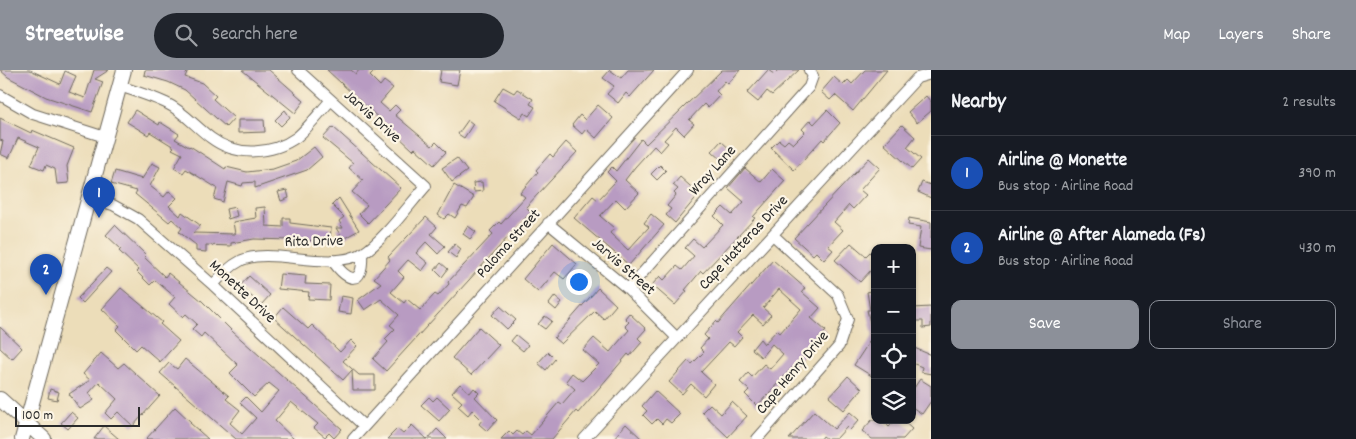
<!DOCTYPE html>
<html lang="en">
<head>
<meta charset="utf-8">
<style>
	:root { --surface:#171b24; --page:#20242c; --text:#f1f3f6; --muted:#9ea1a6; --line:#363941; --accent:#8c9099 }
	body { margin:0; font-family:Dekko,sans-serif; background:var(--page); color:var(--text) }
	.controls { position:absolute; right:15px; bottom:15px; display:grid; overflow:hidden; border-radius:10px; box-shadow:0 1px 4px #0004 }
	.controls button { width:45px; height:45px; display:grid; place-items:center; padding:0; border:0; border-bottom:1px solid var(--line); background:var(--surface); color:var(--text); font:25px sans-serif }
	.scale { position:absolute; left:15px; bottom:12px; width:125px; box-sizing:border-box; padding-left:5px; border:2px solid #2b2b2b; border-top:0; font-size:14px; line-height:18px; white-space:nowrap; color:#2b2b2b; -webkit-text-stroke:4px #fcf5e5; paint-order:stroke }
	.you { position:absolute; left:578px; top:211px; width:18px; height:18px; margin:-12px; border:4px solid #fff; border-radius:50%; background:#1a73e8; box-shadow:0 0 0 8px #1a73e833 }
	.badge { display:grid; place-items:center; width:32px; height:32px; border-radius:50%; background:var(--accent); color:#fff; font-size:16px; font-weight:700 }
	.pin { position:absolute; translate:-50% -41px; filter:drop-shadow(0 1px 2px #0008) }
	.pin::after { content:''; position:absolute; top:26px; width:18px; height:15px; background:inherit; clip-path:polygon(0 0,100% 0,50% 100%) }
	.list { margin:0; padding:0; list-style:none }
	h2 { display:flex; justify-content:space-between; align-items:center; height:65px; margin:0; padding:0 20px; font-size:21px }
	h2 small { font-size:16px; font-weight:400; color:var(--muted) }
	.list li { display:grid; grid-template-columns:32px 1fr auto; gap:15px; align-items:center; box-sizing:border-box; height:75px; padding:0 20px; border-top:1px solid var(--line) }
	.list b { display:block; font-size:19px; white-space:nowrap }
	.list p { margin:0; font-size:16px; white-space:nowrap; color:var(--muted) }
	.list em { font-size:16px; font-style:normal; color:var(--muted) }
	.actions { display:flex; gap:10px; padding:15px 20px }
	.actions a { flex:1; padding:11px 0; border:1px solid var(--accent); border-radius:10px; text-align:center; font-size:18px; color:var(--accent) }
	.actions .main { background:var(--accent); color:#fff }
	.icon { flex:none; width:28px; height:28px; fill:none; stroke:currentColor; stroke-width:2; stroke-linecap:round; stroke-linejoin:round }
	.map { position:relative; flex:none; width:931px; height:369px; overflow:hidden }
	header { display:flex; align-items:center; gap:30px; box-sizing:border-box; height:70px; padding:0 25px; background:var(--accent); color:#fff }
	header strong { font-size:24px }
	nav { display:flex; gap:28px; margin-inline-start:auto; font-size:18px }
	.search { width:350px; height:45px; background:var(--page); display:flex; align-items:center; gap:12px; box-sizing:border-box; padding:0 18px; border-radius:28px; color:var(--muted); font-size:19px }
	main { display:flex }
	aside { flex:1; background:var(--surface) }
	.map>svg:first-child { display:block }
	.building { fill:#b89bc2 }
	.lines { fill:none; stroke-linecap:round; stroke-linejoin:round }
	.minor-casing { stroke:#6f695d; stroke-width:12 }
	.secondary-casing { stroke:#6f695d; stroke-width:16 }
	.minor { stroke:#fff; stroke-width:10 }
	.secondary { stroke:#fff; stroke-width:14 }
	.labels { text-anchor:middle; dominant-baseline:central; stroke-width:4.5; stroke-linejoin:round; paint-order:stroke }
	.street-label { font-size:16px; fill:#2b2b2b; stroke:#fcf5e5 }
</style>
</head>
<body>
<header>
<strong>Streetwise</strong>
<div class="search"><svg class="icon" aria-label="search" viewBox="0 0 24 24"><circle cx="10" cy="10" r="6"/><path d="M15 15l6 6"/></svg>Search here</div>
<nav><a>Map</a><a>Layers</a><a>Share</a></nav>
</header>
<main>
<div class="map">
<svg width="931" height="369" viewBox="0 0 931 369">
	<rect width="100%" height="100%" fill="#fcf5e5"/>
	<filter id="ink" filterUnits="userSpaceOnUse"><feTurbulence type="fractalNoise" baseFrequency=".02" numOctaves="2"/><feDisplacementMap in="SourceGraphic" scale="10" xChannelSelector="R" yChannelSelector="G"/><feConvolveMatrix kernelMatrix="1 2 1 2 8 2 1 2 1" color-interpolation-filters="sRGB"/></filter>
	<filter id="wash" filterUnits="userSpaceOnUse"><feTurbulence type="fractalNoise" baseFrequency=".0096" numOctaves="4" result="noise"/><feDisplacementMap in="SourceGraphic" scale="20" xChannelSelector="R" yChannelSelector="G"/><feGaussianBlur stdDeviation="1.12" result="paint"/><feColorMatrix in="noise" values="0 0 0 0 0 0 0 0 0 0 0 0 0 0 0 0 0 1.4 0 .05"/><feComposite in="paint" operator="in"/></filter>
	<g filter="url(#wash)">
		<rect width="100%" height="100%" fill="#ecddb9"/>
		<g id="blocks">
			<path class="building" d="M0,0H30L60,14L65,1L76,6L69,22L85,28L94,0H109L95,9L103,12L92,42L46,27L8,7Z
				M145,0H188L185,7L202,13L216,26L213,29L234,48L226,57L185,20L168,12L144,5Z
				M242,0H269L304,31L295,43Z
				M327,0H351L356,4L359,0H376L370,6L380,16L384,11L393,18L380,33L389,41L395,35L400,40L395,45L432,76L436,72L446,82L434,95L415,78L413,80Z
				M441,0H460L457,15L439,12Z
				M610,0L621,8L628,0H654L630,27L626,23L618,33L607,24L614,16L603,8Z
				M722,0H740L728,14L725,11L716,21L720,25L708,38L704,34L689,50L694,54L684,65L676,57L664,70L668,73L660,82L654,76L635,97L625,110L639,123L625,138L616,129L600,146L614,158L610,163L628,180L649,157L644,153L651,144L664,155L629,195L574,148L593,126L598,130L616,111L607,102L612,97L616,101L641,69L646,74Z
				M768,0L774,4L778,0H799L772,25L767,21L758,32L747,23Z
				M865,0H887L853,41L835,25L830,30L821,22L834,7L843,15L848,10L852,14Z
				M503,17L514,23L517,19L533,29L530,34L535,37L529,46L524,43L521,48L494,31Z
				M926,26L931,32V41L917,53L908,42Z
				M598,35L613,48L596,68L586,59L582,64L572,55L580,45L585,50Z
				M135,40L159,55L160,52L179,64L175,69L189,77L190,76L225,99L226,97L247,102L273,99L296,91L314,77L322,87L307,100L255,118V112L243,113L242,116L228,112L223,132L214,129L217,118L186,99L183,103L174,98L182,84L172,79L174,77L150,62L148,65L127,52Z
				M285,40L290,47L281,56L275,50Z
				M827,40L840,53L824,71L822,69L794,100L771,78L779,70L784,74L788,70L793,74L805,62L802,59L810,50L814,54Z
				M0,48L31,63L32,60L74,78L67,96L69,113L57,114L55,99L46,95L44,100L31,95L39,77L18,68L9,88L0,84L3,71L0,70Z
				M238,50H264L265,62L238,63Z
				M468,50L473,54L464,68L458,64Z
				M902,55L915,67L907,77L921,89L912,99L884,74Z
				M333,57L401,118L368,153L359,144L367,135L352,122L363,110L349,98L353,93L323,68Z
				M721,71L732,81L723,91L712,81Z
				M566,72L577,82L526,137L531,142L386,301L373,289L388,272L385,269L395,259L390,255L399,245L381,229L365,240L358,230L381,213L374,208L390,190L388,187L426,147L437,157L431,164L445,176L438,184L426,172L416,183L428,193L422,201L408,190L398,201L404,207L391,222L404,233L407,229L420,240L435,224L438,226L449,214L448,212L493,164L490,161L499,152L501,154L525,127L520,123L538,102L536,100L550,84L553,87Z
				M457,88L467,101L452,112L442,98Z
				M869,88L880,98L860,120L866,125L853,139L849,135L834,152L843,160L828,176L833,180L824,190L816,182L813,185L794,168Z
				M152,93L160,97L150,116L164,127L169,121L177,128L169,136L180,146L182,142L200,155L193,163L235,164L233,152L256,148L255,138L265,137L266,156L283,157V148H290V153L331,158L330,171L254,169L231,173V176L206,175V182L196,181V175L179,162L182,158L172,149L169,152L135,124L137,121L111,114L115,101L142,109Z
				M660,95L666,101L657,110L651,104Z
				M745,98L761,112L772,99L785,111L753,147L755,148L703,203L701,201L685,220L687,221L675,235L652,215L660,206L664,210L677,196L682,200L694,186L685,178L693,169L702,177L723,155L714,146L723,137L732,145L744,132L728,118Z
				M680,107L699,124L675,153L666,145L671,139L667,136L676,125L674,123L678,119L673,115Z
				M482,112L483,121L474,122L473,113Z
				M922,112L931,115V128L918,122Z
				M454,115L474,127L467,138L462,136L455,148L449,144L444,149L438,145Z
				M287,120L289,128L281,131L278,122Z
				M339,128L359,160L343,169L336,158H343L339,151L344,147L332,135Z
				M235,137L237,146L228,149L226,139Z
				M909,148L931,152V180L918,178L921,157L908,155Z
				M115,155L146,185L144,187L165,207L168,203L202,231L233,262L342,359L334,368L329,363L325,367L314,358L318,354L291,332L275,351L294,369H236L160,303L169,293L177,299L185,289L229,326L226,329L240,340L230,353L242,364L256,348L240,333L246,327L261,342L279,321L269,313L254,327L230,303L238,295L204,263L201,267L192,259L197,254L186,244L183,247L169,234L175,227L155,210L150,215L137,202L139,200L119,181L121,179L106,165Z
				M468,156L476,162L470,169L463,164Z
				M553,173L577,194L564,209L555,202L538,222L523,209Z
				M851,173L866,186L870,182L875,186V202L872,199L860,212L835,190Z
				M455,174L461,179L456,188L448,182Z
				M773,190L805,218L802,222L820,238L811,248L826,261L757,336L745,324L749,320L740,312L748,303L752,307L764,294L770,299L783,284L772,274L761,287L752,279L760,269L764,274L777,260L780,263L801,239L779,219L763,238L771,245L763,254L753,245L737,262L742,267L734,276L729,272L701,302L714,314L704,326L691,314L682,324L669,312L688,291L692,294L704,282L700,278L708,269L704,265L716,251L718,253Z
				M441,193L448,199L442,207L435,200Z
				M106,198L111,202L83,233L78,228Z
				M280,204L306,206L305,214L330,215L329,230L308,229L309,222L278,219Z
				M249,206L270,225L261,235L240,216Z
				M121,218L162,252L160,254L179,271L160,292L141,275L136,280L116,260L120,256L102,239Z
				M598,218L616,235L604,249L595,241L561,274L554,268Z
				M875,220V308L854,295L873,266L867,240H870L867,222Z
				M341,226L353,228L351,244L338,242Z
				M555,226L562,232L556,240L549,234Z
				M500,236L516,250L507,259L492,245Z
				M283,237L308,259L312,255L340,282L351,270L357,276L343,291L359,305H375V320H353L352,300L343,310L274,248Z
				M931,237V257L923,258V251H912V238Z
				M629,243L646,259L638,268L642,272L630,286L628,284L578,343L576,341L552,369H501L509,361L513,365L517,361L522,365L526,361L531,365L559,332L562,334L575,319L566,311L572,303L582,311L599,294L583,280L594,268L610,282L629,260L625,256L629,252L625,248Z
				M545,246L552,251L545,259L538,254Z
				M0,257L22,278L12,289L0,278Z
				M479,257L499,275L471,305L452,288Z
				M516,265L528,275L523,281L511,271Z
				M912,277L931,285V304L921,302L922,297L912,293Z
				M548,282L555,289L546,300L538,293Z
				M101,283L118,298L124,293L160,326L133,356L118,342L111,349L105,343L117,329L99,312L89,323L94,330L80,339L69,324L90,310L83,304Z
				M848,306L862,319L844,340L829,327Z
				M920,309L931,316V331L922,344L912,337V321Z
				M460,314L470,323L474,318L479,323L475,327L497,350L487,361L479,354L482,350L472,340L468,345L458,336L462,332L452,323Z
				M50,319L59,322L57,330L48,328Z
				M655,321L680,344L671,353L666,349L662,354L657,349L652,354L643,345L647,341L642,336Z
				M429,327L433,331L437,327L450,339L439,351L421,335Z
				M732,332L747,346L728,367L702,342L710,334L721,344Z
				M175,337L191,352L190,353L208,369H146Z
				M814,341L834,359L850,342L859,350L850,360L847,357L836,369H827L823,366L821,369H789Z
				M71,342L78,348L68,359L61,353Z
				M872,350H882L889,357L896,350H902L912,359L903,369H872L862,361Z
				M626,354L642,369H613Z
				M412,355L427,369H387L397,359L403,364Z
				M104,356L119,369H94Z
				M437,359L447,369H428Z"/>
		</g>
	</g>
	<g filter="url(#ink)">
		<use href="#blocks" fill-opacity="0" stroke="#6f695d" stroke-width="1"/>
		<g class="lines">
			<defs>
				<path id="minor" d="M119,16C135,21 151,26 166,33C183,41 196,57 211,68C236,87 272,85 297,67C309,57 320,42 331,30
					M0,25L33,44L105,67
					M88,128L113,135L138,149L213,215L364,356
					M548,153L628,219L676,267
					M332,190C347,212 364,218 362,183
					M213,215C222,205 230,196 242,190C273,177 330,202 363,183C383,171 409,135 426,116L298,0
					M628,219L809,17L813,6L809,0
					M353,369L688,0
					M584,369L917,8L931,4
					M757,369L839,276L848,249L838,225L773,165"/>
				<path id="secondary" d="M0,329L44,369
					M22,369L124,0"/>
			</defs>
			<use href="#minor" class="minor-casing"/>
			<use href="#secondary" class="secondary-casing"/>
			<use href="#minor" class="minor"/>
			<use href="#secondary" class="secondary"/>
		</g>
	</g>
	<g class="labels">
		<g class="street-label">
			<text transform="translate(372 47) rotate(42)">Jarvis Drive</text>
			<text transform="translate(713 101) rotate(-48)">Wray Lane</text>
			<text transform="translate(314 172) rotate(-1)">Rita Drive</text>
			<text transform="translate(744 173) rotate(-47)">Cape Hatteras Drive</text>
			<text transform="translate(509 174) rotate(-48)">Paloma Street</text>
			<text transform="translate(623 197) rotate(41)">Jarvis Street</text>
			<text transform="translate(242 222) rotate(43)">Monette Drive</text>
			<text transform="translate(793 303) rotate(-50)">Cape Henry Drive</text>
		</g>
	</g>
</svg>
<div class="controls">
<button>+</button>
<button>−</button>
<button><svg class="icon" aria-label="locate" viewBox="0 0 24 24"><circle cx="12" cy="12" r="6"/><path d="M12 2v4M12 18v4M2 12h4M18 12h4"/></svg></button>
<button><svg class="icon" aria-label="layers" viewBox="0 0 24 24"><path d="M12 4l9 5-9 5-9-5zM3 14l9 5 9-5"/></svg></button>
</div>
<div class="scale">100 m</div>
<div class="you"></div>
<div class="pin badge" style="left:99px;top:148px;background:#1a4fb4">1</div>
<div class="pin badge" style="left:46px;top:225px;background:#1a4fb4">2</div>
</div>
<aside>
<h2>Nearby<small>2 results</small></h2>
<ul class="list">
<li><span class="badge" style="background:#1a4fb4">1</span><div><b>Airline @ Monette</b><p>Bus stop · Airline Road</p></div><em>390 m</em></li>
<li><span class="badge" style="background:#1a4fb4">2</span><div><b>Airline @ After Alameda (Fs)</b><p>Bus stop · Airline Road</p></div><em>430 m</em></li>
</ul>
<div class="actions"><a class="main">Save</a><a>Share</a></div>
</aside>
</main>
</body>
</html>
